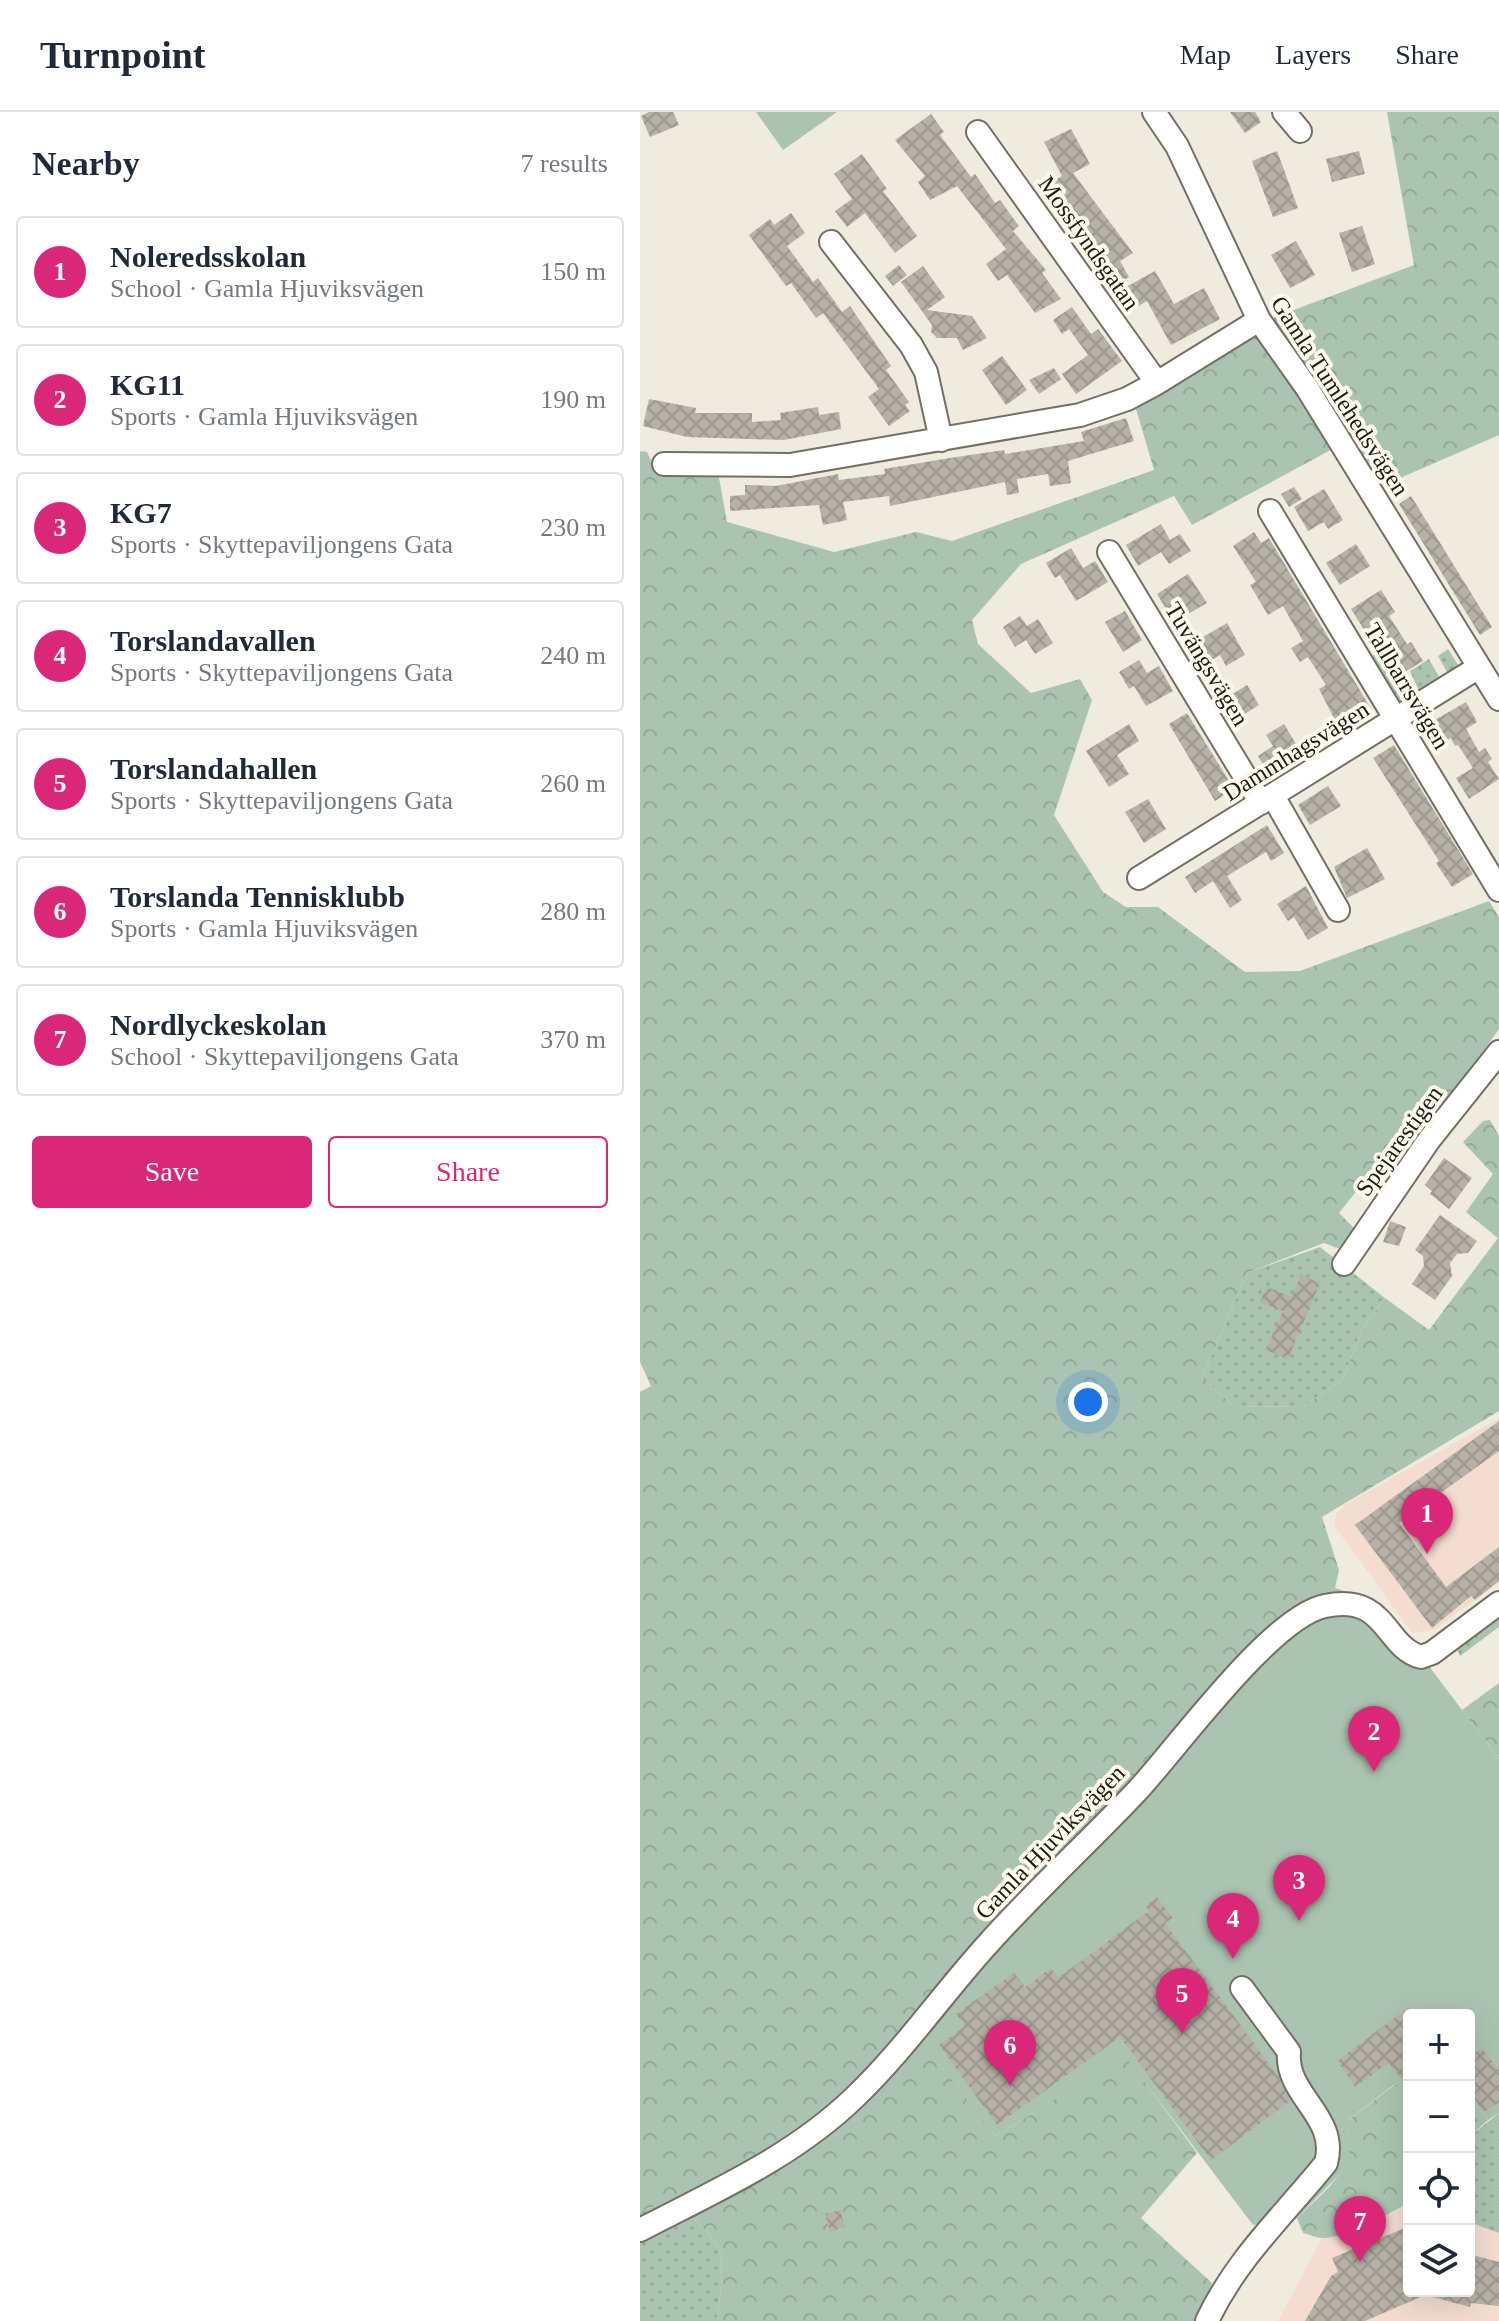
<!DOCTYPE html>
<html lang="en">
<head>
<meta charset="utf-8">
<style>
	:root { --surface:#fff; --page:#f6f6f7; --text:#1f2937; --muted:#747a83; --line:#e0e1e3; --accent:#db2777 }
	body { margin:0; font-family:Georgia,serif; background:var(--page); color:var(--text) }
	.controls { position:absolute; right:24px; bottom:24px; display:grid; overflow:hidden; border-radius:8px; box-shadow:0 8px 32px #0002 }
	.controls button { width:72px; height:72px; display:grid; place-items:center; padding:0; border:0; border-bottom:2px solid var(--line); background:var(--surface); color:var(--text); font:40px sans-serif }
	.you { position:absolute; left:448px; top:1290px; width:28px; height:28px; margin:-20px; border:6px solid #fff; border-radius:50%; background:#1a73e8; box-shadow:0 0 0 12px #1a73e833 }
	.badge { display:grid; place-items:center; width:52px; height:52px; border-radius:50%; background:var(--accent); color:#fff; font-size:26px; font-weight:700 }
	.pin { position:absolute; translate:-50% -66px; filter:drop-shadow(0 2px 4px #0008) }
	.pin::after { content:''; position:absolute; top:42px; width:28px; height:24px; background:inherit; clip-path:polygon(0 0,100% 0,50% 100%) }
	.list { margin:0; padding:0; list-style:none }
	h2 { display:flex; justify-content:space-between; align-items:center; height:104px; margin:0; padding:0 32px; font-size:34px }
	h2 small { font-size:26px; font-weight:400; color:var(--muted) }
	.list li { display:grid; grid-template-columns:52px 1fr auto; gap:24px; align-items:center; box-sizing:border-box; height:112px; margin:0 16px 16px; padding:0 16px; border:2px solid var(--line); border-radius:8px }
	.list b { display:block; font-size:30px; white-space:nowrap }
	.list p { margin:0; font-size:26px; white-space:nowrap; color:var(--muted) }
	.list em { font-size:26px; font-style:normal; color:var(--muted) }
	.actions { display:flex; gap:16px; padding:24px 32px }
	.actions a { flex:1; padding:18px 0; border:2px solid var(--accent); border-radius:8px; text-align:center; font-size:28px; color:var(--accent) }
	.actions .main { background:var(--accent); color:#fff }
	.icon { flex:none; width:44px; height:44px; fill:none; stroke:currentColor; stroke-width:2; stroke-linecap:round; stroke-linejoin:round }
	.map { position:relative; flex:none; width:859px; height:2209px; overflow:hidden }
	header { display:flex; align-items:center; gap:48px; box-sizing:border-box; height:112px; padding:0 40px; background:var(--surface); border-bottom:2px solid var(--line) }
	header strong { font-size:38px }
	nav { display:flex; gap:44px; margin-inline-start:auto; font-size:28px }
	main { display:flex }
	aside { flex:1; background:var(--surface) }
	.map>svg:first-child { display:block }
	.education { fill:#f4dcd1 }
	.grass { fill:url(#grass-dots) }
	.forest { fill:url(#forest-crowns) }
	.garden { fill:#abc4b1 }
	.building { fill:url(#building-cross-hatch) }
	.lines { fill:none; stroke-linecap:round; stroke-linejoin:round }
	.minor-casing { stroke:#736f64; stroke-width:26 }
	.minor { stroke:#fff; stroke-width:22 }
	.labels { text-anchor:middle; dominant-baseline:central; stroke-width:8; stroke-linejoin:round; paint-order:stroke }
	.street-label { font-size:24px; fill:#1d1b17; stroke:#fdf9ed }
</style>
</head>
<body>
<header>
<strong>Turnpoint</strong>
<nav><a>Map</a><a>Layers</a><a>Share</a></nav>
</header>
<main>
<aside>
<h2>Nearby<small>7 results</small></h2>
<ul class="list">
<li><span class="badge">1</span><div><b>Noleredsskolan</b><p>School · Gamla Hjuviksvägen</p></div><em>150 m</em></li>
<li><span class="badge">2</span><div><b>KG11</b><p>Sports · Gamla Hjuviksvägen</p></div><em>190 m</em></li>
<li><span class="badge">3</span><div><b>KG7</b><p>Sports · Skyttepaviljongens Gata</p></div><em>230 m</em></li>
<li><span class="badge">4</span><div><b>Torslandavallen</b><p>Sports · Skyttepaviljongens Gata</p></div><em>240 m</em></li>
<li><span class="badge">5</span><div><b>Torslandahallen</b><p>Sports · Skyttepaviljongens Gata</p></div><em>260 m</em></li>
<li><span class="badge">6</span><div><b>Torslanda Tennisklubb</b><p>Sports · Gamla Hjuviksvägen</p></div><em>280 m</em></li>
<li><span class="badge">7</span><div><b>Nordlyckeskolan</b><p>School · Skyttepaviljongens Gata</p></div><em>370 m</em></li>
</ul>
<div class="actions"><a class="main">Save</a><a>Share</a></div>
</aside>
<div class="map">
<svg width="859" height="2209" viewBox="0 0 859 2209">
	<defs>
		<pattern id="grass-dots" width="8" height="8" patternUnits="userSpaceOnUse" patternTransform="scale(2)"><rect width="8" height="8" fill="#abc4b1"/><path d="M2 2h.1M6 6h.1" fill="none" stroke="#93a898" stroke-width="1.8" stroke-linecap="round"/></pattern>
		<pattern id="forest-crowns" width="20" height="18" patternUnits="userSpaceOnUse" patternTransform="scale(2)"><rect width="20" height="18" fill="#abc4b1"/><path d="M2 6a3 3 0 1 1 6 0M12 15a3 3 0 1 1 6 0" fill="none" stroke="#93a898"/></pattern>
		<pattern id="building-cross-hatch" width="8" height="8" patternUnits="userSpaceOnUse" patternTransform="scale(2)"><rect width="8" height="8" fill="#b7b2a7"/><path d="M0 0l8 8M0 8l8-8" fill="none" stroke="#9d988f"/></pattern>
	</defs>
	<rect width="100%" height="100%" fill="#f0ebdf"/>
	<path class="education" d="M859,1306V1470L794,1518L772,1521L694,1413L696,1402L706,1392Z
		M829,2046L859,2077V2209H638L682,2126L750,2102L769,2090V2179H829Z"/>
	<path class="grass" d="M808,537L820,556L808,562L798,544Z
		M737,541L756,577L769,570L778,585L768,590L753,587L728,546Z
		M789,547L802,570L781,583L770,559Z
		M680,1135L745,1186L722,1217L703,1267L664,1294L595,1295L562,1266L607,1161Z
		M859,1504V1515L820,1544L817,1537Z
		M859,2001V2121L829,2110V2025Z
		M39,2087C49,2105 65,2115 76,2132C88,2149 78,2189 77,2209H0V2099Z"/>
	<path class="forest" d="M747,0H859V323L744,373L711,327L552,413L534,384L381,452L332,508L338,532L391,581L440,567L452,588L414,703L463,780L486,795H518L605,860L660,859L849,789L859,805V917L781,1027L766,1017L699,1101L718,1120L708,1134L697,1136L684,1131L607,1161L562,1266L595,1295L664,1294L703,1267L722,1217L745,1186L789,1218L858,1126L826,1100L853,1062L823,1030L843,1009L850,1008L859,1024V1299L682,1405L699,1458L695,1476L654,1494L269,1913L356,2024L485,1943L557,2041L501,2106L572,2171L555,2209H77C78,2189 88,2149 76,2132C65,2115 49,2105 39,2087L0,2099V1280L11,1274L0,1250V339L7,340L15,356L78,360L87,410L194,440L276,420L312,429L514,358L496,297L635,205L774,153Z
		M859,1571V1647L822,1598Z
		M756,1972L769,1978V2090C750,2102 704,2127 682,2126C676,2126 669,2122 663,2121L657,2106C690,2074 716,2058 707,2009Z
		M829,1984L848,2008L829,2025Z"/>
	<path class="garden" d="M116,0H197L143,38Z
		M695,1476L738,1491L773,1533L859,1647V2001L848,2008L829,1984V1903H769V1978L755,1972L708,2008L710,2045L696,2066L657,2106L613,2113L485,1944L356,2024L268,1913L654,1493Z"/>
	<path class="building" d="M9,0H33L39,13L10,25L1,4Z
		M590,0H615L621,10L605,21Z
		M291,2L304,20L300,23L331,65L335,62L355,91L360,88L379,114L373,119L406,158L402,161L421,187L395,201L367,163L358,169L346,152L366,137L317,74L290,88L278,70L285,64L255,28Z
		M431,17L450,52L433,61L493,141L480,149L489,165L473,175L447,140L453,137L408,72L422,64L404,30Z
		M637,39L658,96L633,105L612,49Z
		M719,39L725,62L692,70L686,47Z
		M222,42L247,77L243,79L277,124L255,141L225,101L207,115L195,99L212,87L194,62Z
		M151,101L165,121L147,134L173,170L178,166L202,200L210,194L251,254L246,258L269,290L265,293L270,299L249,314L228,285L239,277L183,201L176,206L151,171L146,174L109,123L130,107L134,113Z
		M722,114L735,152L712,160L699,121Z
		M656,129L675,163L650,176L631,143Z
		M259,153L267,163L253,174L245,164Z
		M283,154L305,185L287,198L332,204L347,226L323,238L317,226H297L291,220L292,213L261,170Z
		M515,159L534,192L564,176L580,207L531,233L507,189L497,195L486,175Z
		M432,195L451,222L458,217L482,249L436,282L422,262L448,243L429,217L422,222L413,208Z
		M362,244L387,278L366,293L342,258Z
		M414,256L421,267L399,282L389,268Z
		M9,287L56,296L55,301H112V310L141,308L140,301L178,295L179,303L199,300L201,317L144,328L47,325L3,314Z
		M486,306L494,329L428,349L431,371L410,374L408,362L377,367L379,381L367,383L365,370L250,394L249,384L203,390L207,408L183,413L179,393L90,399V384L105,383V373L136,374L198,362L199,368L245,362L244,357L310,346L364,338L365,342L444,329L441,320Z
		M654,375L662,387L649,395L641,382Z
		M684,377L703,408L688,417L684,410L668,419L654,395Z
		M771,384L852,515L840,523L759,392Z
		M521,412L530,428L540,422L551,439L529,452L521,440L498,454L486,433Z
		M614,420L621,431L629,426L731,597L699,616L679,577L686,573L668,545L660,550L651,536L663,529L643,494L628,503L610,473L616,470L593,434Z
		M716,432L730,454L700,473L686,451Z
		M431,436L443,456L455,449L468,470L436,489L420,463L415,466L406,451Z
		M548,462L567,491L548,502L541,491L528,500L517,482Z
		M741,478L755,500L749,504L767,532L771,530L783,549L753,567L741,548L751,542L733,513L725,519L711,497Z
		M485,499L502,528L483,540L465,510Z
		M380,504L387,514L398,507L413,531L395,542L386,528L375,535L363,515Z
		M587,511L605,543L586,554L580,543L556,557L544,536Z
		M499,548L507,561L519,554L533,579L506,594L494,574L489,577L479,560Z
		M607,573L619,593L590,611L578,591Z
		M826,590L837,610L826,617L839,640L845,636L852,647L848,650L859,667L829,687L816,666L833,656L818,633L815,634L811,626L795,635L783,615Z
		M547,601L594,677L575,689L529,612Z
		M489,612L499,629L477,643L489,662L469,675L446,639Z
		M644,612L662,642L629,662L618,644L633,634L626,623Z
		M754,633L833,762L812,775L796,751L799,749L733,646Z
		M688,674L701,694L670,713L658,693Z
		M508,687L526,717L504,731L485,700Z
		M627,713L644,741L631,749L626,740L587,764L602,788L590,796L573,769L555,781L545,765Z
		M727,736L745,767L707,786L694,755Z
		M666,774L688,816L668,828L654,805L648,809L637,792Z
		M804,1046L832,1066L809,1097L790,1082L792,1079L785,1073Z
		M800,1103L837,1129L828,1141L817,1142L810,1151L812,1164L795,1188L772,1172L784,1154L783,1144L775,1138Z
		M750,1109L766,1115L759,1134L743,1130Z
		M661,1163L680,1171L648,1247L626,1238L643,1199L620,1190L627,1175L652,1185Z
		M859,1309V1339L759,1411L806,1475L859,1435V1469L835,1488L831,1484L792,1516L715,1413Z
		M517,1785L533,1806L525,1811L638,1964L650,1989L571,2048L480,1925L357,2013L299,1933L325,1914L316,1902L374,1861L385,1875L411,1856L418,1866L509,1799L505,1794Z
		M769,1895V1962L762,1968L749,1951L715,1975L697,1949Z
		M842,1936L859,1959V1990L844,2000L829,1980V1944Z
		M200,2098L205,2115L190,2119L185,2102Z
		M765,2116L769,2125V2179H829V2142L859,2150V2194L831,2191L830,2195L785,2183L725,2209H665L691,2164L698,2160L692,2146Z"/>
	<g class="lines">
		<defs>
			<path id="minor" d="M514,0L537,34L619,208L667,276L859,587
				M644,0L660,19
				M338,20L517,271
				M191,130L271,233L286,260L301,328
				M24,352L150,353L440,303L487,287L517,271L619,208
				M630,399L859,778
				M469,440L621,691
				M633,684L698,798
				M499,766L839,555
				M704,1152L789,1028L859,940
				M0,2118C75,2079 153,2045 215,1985C263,1939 301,1884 346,1834C394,1780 448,1731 497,1679C537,1636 631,1505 685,1494C747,1481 744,1535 781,1545L792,1541L859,1491
				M567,2209C596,2147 644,2103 686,2051C699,2004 645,1984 649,1940L602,1876"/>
		</defs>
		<use href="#minor" class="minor-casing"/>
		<use href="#minor" class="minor"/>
	</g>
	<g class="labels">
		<g class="street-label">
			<text transform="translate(449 131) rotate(55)">Mossfyndsgatan</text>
			<text transform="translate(700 284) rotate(57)">Gamla Tumlehedsvägen</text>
			<text transform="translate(567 552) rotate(59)">Tuvängsvägen</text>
			<text transform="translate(767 574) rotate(59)">Tallbarrsvägen</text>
			<text transform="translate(656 639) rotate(-32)">Dammhagsvägen</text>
			<text transform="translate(759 1029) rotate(-54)">Spejarestigen</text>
			<text transform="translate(410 1730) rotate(-46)">Gamla Hjuviksvägen</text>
		</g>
	</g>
</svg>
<div class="controls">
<button>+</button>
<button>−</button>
<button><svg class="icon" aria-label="locate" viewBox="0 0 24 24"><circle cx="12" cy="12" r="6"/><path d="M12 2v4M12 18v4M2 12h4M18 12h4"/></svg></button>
<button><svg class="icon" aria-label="layers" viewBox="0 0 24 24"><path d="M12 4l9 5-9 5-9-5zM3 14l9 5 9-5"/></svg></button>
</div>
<div class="you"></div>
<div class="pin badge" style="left:787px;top:1442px">1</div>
<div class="pin badge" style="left:734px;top:1660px">2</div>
<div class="pin badge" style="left:659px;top:1809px">3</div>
<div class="pin badge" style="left:593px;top:1847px">4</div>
<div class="pin badge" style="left:542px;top:1922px">5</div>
<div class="pin badge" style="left:370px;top:1974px">6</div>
<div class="pin badge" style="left:720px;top:2150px">7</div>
</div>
</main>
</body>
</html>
